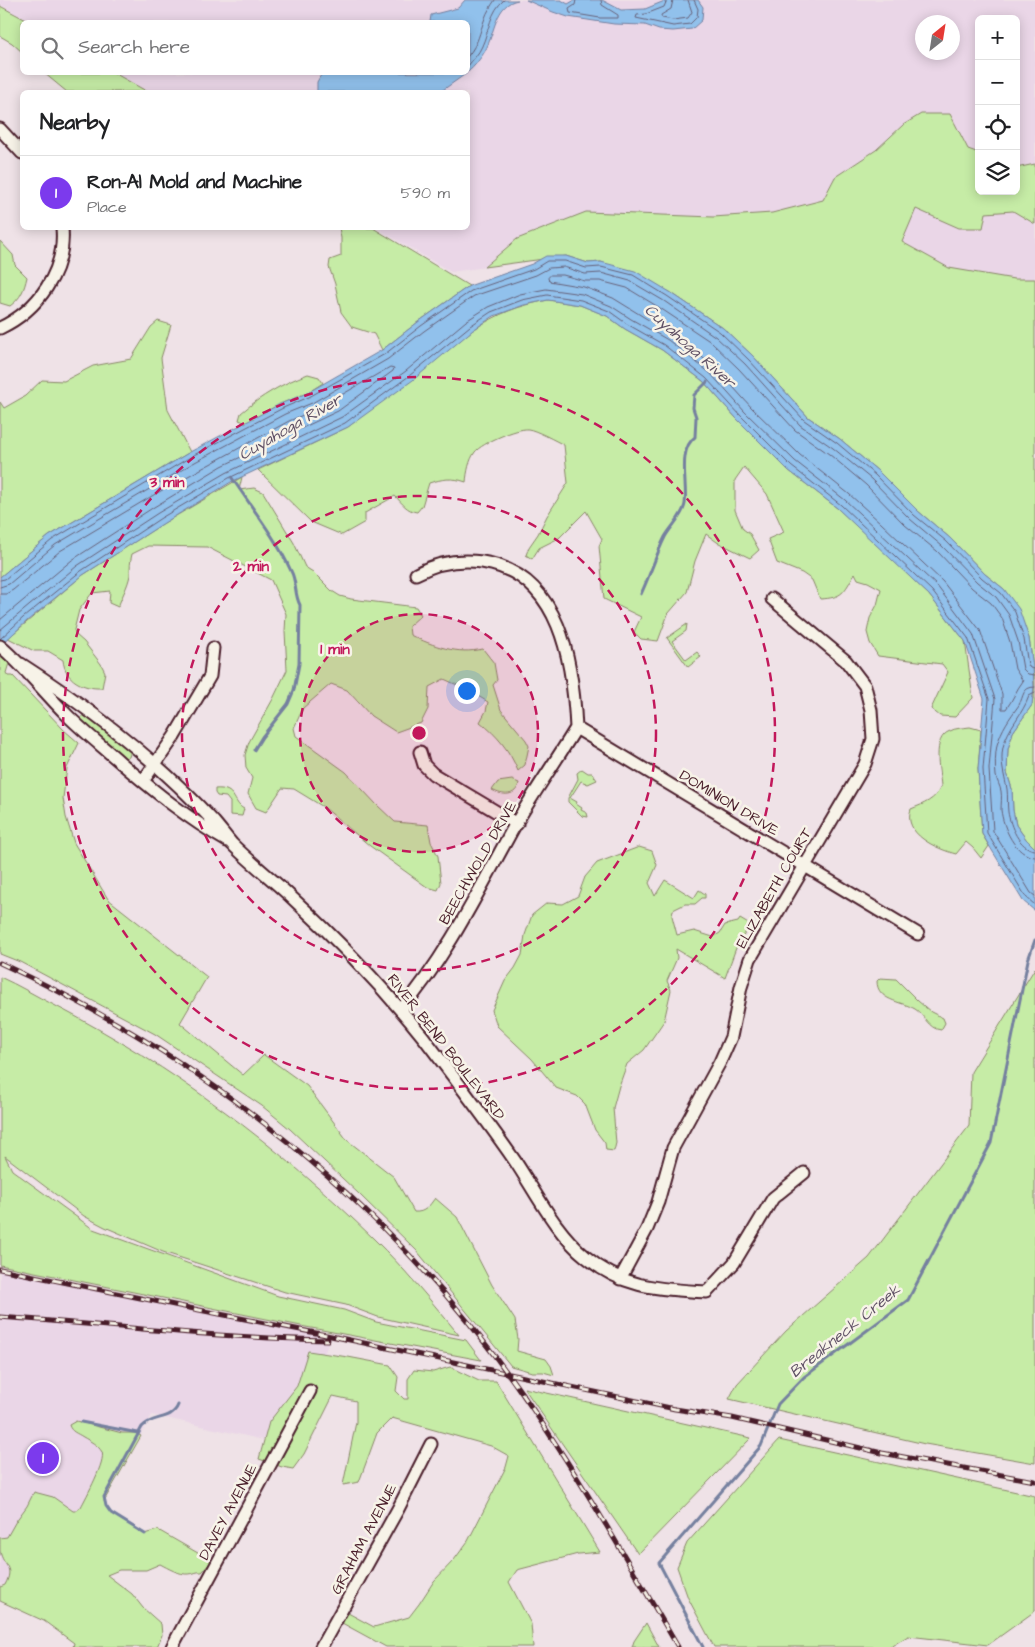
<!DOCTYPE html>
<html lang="en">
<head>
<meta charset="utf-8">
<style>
	:root { --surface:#fff; --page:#f6f6f6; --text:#202124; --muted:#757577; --line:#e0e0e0; --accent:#7c3aed }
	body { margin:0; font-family:"Architects Daughter",sans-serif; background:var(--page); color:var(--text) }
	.controls { position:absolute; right:15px; top:15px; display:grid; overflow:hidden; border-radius:8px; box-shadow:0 2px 12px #0003 }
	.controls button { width:45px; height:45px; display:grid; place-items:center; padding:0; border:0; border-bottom:1px solid var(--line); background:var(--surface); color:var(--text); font:25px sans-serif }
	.compass { position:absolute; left:915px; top:15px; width:45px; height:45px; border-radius:50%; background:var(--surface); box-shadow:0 2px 12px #0003; rotate:30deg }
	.you { position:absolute; left:466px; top:690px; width:18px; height:18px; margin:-12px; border:4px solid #fff; border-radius:50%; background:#1a73e8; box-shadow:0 0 0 8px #1a73e833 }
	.badge { display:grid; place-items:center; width:32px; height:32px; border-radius:50%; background:var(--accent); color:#fff; font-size:16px; font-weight:700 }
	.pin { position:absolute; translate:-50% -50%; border:2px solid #fff; box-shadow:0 1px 5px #0006 }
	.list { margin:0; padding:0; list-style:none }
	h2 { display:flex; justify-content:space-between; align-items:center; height:65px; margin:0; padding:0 20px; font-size:21px }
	h2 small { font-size:16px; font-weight:400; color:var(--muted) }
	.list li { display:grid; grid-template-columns:32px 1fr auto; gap:15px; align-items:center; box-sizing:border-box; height:75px; padding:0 20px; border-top:1px solid var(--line) }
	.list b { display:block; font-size:19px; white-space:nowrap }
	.list p { margin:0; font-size:16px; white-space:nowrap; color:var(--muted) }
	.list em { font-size:16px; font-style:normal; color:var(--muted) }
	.icon { flex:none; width:28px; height:28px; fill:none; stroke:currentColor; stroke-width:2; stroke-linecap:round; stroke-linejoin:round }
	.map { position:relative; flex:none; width:1035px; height:1647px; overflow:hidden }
	.search { position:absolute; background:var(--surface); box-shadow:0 2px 12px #0003; left:20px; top:20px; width:450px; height:55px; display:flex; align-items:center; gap:12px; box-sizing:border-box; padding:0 18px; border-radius:8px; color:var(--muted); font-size:19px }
	.panel { position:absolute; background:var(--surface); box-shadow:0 2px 12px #0003; left:20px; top:90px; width:450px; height:140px; border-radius:8px }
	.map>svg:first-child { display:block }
	.built { fill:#ead6e7; fill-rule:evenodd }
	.green { fill:#c6eca6; stroke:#888668 }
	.water { fill:#91c1ec; stroke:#75809f }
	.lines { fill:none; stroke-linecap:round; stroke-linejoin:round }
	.shore { stroke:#666078; stroke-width:1 }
	.stream { stroke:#75809f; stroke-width:3 }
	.street-casing { stroke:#4a1f2b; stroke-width:15 }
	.street { stroke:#f7f3e8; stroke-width:11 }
	.rail-casing { stroke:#4a1f2b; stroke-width:5 }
	.rail { stroke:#f7f3e8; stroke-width:3; stroke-dasharray:9; stroke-linecap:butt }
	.ring { fill:none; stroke:#c2185b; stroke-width:2.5; stroke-dasharray:9 6 }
	.labels { text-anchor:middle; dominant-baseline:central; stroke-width:5; stroke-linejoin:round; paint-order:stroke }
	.street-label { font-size:15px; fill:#4a1f2b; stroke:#f7f3e8 }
	.water-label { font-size:16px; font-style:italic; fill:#5f5065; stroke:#f7f3e8 }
	.centre { fill:#c2185b; stroke:#f7f3e8; stroke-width:2.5 }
	.ring-label { font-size:15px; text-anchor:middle; font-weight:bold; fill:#c2185b; stroke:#f7f3e8; stroke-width:5; stroke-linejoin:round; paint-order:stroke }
</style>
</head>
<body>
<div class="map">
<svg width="1035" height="1647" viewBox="0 0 1035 1647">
	<rect width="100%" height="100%" fill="#efe2e7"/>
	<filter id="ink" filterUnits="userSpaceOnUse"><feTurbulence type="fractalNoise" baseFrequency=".02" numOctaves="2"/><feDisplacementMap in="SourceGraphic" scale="10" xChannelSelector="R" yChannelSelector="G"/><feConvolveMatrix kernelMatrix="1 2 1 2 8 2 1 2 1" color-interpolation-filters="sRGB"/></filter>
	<g filter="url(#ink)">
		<path class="built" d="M0,0H1035V378L776,226L451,272L376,228H468V92H148L114,73L468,72V22H30L0,5ZM979,19H1016V191H979ZM922,22H952V52H922Z
			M0,1269L179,1306L331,1336L310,1391L282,1444L152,1415L44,1605L0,1583Z"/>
		<path class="green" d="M0,6L30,22H22V52L12,43L0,36Z
			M44,73H114L148,92H67Z
			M921,114H950L968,149L979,153V191H1016V168L1035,164V224L1013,211L986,213L983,228H959L916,209L902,242L949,268L1014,279H1035V848L1026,839L1016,825L1013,810L1012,789L1007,773L1008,749L1013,732L1032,705L1034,687L1033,667L1029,638L1004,589L985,574L950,538L918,511L878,471L840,439L808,417L753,356L723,328L670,292L601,262L588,263L566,256L484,267L517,239L586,212L713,217L772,213L823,200L835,177L876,150L903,125Z
			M339,228H373L469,286L418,322L382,350L374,334L352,327L341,312L335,284L329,267L330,260L341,256V238Z
			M0,241L13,255L15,265L27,277C24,290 21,298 10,306L0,303Z
			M548,300L580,305L607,316L625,329L662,350L703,381L737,419L788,470L837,508L868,536L929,595L965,641L973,698L955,717L940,716L931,709L948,672L942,664L878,656L870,643L867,632L870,618L877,605L881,589L868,582L858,579L855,573C844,592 843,598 820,599L812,580L802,573L777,563L768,539L784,532L767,494L744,467L735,480V510L743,529L750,534L759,550L750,558L717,542L706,534L695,561L687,592L668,614L658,641L641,639L634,632L641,617L604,599L599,546L602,539L586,511L559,538L539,548L532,559L526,555L529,547L538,534L547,516L568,483L564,445C556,441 536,430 528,429C517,428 482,443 475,452C469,460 467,472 466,482C452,477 442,479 429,483L422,506L417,512C407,511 402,503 395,496L365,513V522L342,535L311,522L258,470L348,427L473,330C499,313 518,306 548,300Z
			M158,321L171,325L161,358L168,410L190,452L49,536L0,577V402L4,408L25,396L42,380L64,381L93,366L131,359L151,327Z
			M308,374L319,377L323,383L307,393L280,404L246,423L239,420L241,413C261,396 283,383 308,374Z
			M242,477L239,490L254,488L263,492L294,543L305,567L313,572L332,591L340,596L351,599L416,607L421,615L409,626L410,635C434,646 457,655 483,649L494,663L497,680L493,685L501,710L526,740L529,746L525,765L518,771C510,751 497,735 480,722L486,711L488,702L466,689L444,679L429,687L428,709L421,723L396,732L371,716L347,690L331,684L303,708L294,728L296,736L346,772L377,805L395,822L428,825L431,842L438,856L441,883L438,890L427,887L370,846L325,808L294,789L282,788L266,812L256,808L248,794L252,778L246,768L245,755L249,742L273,699L287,670L285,631L286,614L271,580L207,547L148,546L132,554C130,562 130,567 130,575C128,586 122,596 118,607L109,603L110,591L92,593L79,610L74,630L76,635L84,642L101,664L105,672L102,688C83,689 65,680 63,660L48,651H34L8,638L83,575L164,523Z
			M687,624L686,631L672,641L686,660L697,652L701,657L688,667L667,638Z
			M0,655L9,663L6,673L8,676H13L64,730L79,743L67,768L63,798L66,817L74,843L108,899L207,977L180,1023L243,1075L264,1055L307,1086L347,1140L394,1177L414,1212C425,1213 429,1206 435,1198L457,1217L492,1285L515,1320L518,1339L517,1351L546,1359L551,1366L554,1375L543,1372H532L511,1366L417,1251L359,1194L290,1129L262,1106L155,1034L20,962L0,954Z
			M84,713L131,750L129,757L125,759L80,720Z
			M970,727L981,730L978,769L982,834L989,846L981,858L973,848L966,842L956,854C937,849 902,834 911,809C923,804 936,800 941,786C940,771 931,738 950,731C955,728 963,728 970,727Z
			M582,769L588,773H592L597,780L588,784L581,781L570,798L577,802L576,804L582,808L581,810L587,813L588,817L582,816L568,802V798L578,779L577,773Z
			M512,780L519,783C516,797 503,796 492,790L498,782Z
			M215,789C237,787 232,803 244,809L242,816L230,815V802L226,797L217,796L215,793Z
			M639,847L652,851L657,865L649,883L655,896L665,880L694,898L699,890L705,894V898H702L695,904H685L673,910L672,916L677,935L694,931L713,937L720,933L725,925L738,922L740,919L750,925L736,948L725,978L676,949L677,958L667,981L671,990L664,1021L644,1050L627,1064L619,1086L613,1108L616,1143L614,1151L606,1150L605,1143L595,1130L585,1104L577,1096L556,1088L532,1059L497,1026L492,1010L505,981L515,968L522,955L525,935L532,915L547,903L563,904L578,896L585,877L597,863Z
			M1035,968V1463L925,1444L729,1399L737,1384L786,1331L869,1258L969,1126L971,1072Z
			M0,977C18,985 36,996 54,1005C172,1066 279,1146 374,1239C405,1269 432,1302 459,1335L378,1317L346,1305L285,1292L163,1252L105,1227L84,1216L5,1156L12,1170L93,1229L278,1296L344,1310L376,1322L466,1340L481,1360L306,1327L0,1265Z
			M880,978L896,979L918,1001L931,1012L943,1018L945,1023L941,1030C928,1029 924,1014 915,1009C901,1001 877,1001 877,981Z
			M308,1351L348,1357L390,1365L398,1377L396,1391L404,1399H408V1379L414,1370L433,1372L450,1367L479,1381H496L600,1552L578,1554L517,1570L509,1582L531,1624L533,1647H386L342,1623L348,1613L374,1627L409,1617L419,1604L434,1581L454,1560L468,1541L506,1467L509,1456L491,1446L392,1418L377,1433L359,1482L343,1485L356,1422V1401L333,1396L304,1454L293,1469L282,1467L259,1459L269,1422L297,1386Z
			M524,1388L751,1438L638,1554Z
			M76,1421L122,1433H136L141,1436L104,1501L106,1506L111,1513L144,1534L158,1530L210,1560L211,1562L202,1572C196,1571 194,1574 189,1574C179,1575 168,1568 160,1564L146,1570H119L107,1575L132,1594L143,1608L161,1624L162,1635L157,1647H73L74,1643L44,1621L0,1601V1587L5,1585C15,1566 3,1567 0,1551C0,1547 0,1542 0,1538L7,1537L16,1521L27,1506L34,1492L53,1497L73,1511H76L81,1507C86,1497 106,1461 102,1452C98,1445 90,1441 83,1437C77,1433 71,1432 69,1425Z
			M779,1440L1035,1496V1611L988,1645L908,1636L890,1647H714L688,1598L677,1567L687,1543Z
			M646,1623L659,1647H632L634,1641Z"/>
		<path class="water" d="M465,0H518C495,4 495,33 485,51C481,58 474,67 468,72V22H430L431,15L458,8Z
			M526,0H561L568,4L575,0H602L621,10L645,9L667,0H698L703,7L702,20L692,29L673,31L659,30L645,25L614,24L568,17L553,12Z
			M322,73V72L467,73L440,92H317V82Z
			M546,256H566L588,263L601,262L635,271L670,292L723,328L753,356L808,417L840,439L878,471L918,511L950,538L985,574L1004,589L1019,609L1029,638L1033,667L1034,687L1032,705L1013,732L1008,749L1007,773L1012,789L1013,810L1016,825L1026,839L1035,848V911L1023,901L982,834L978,769L984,699L965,641L929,595L837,508L788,470L737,419L703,381L662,350L625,329L607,316L580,305L548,300L524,305L494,316L473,330L413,380L348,427L231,482L164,523L83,575L27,621L0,646V577L49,536L190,452L280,404L307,393L382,350L418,322L469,286L532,264Z"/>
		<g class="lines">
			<path class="shore" d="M576,0L575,5L569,9L570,13L600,18H618V15L602,5L601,0
				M667,0L664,7L646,14L637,15L636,18L673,26L690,24L697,17L698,9L694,0
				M673,0L671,9L661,15L662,18L673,20L688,18L692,12L688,0
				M468,56C479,42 479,34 485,18C487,12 491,6 495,0
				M468,66C472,60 479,54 482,46C489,31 490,11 504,0
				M551,275H563L585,281H600L627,288L660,308L711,342L739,369L795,430L829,454L866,485L905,525L937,551L972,588L991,603L1002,618L1010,642L1015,669L1023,681C1016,690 1013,700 1006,709H1002V694L980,630L943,582L881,523L849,494L800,455L751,407L716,368L673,335L613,298L584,287L549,281L548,278Z
				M0,580L5,579L52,540L192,456L283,408L309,397L385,354L421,326L471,291L534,269L547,261H565L586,268L601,267L633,275L667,296L720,332L749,360L804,420L837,443L875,475L914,515L946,541L982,578L1001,593L1015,612L1024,639L1028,665L1030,668L1035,669
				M0,587L9,584L55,545L195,462L285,414L312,403L388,359L424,331L474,296L536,275L549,268L564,267L585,274L601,273L630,281L664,301L716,337L745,364L800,425L833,448L871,479L910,519L942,546L977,582L996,597L1009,615L1018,641L1023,669L1028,674L1035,675
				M0,594H6L13,590L60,551L157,493L289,421L317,409L390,367L394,368L393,371L338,411L222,466L154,507L72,560L0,620
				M0,630L77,566L158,513L226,473L342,417L406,371L466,321L488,307L520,294L546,289L582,294L611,306L631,319L668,340L710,373L745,412L795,461L845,500L937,586L973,634L995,699L989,769L993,831L1031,893L1035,896
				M0,639L24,617L81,571L161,518L229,478L345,423L409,376L470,326L491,312L522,300L547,295L581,300L609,311L627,324L664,345L706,378L741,416L791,466L841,505L932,591L968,638L989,699L983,769L987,833L1026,897L1035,905
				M1035,687C1022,687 1024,696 1019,705C1009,719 1002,728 997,745C995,754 995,767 996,776C997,781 1000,786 1001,791C1002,797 1001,804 1001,810C1003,827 1015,856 1035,857
				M1035,693L1029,696C1023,714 1008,727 1003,747C1000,762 1004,774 1007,789C1008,796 1007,804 1008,812C1010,825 1019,849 1035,850"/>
			<path class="stream" d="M232,478C252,508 276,538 291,571C297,582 294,594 300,605L299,664L294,690L288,704L262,737L254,750
				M641,594C650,575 656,555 665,537C671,526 683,516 685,504C688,485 677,450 695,437L696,417L693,408L694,395L707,382
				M81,1422L138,1433
				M145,1534L111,1513L106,1506L104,1497L142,1427C152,1415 172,1421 178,1405
				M703,1647L659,1563L761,1446L778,1404L804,1377L908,1300L991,1143L1028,960L1035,940"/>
			<defs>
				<path id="street" d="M0,129L22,153
					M0,328C38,310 66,271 62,228
					M416,574C436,563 458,559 482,562C561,574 573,663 576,728
					M0,646C24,666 43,691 66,714C83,731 102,746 120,762C154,791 188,819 227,841
					M21,664C91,709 158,761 214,822C220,829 226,837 232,844C250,862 271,878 289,895C337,939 383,987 424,1038C455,1079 486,1119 515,1161C537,1194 555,1232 586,1257C624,1289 660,1289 707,1292L734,1263L773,1198L804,1173
					M576,728L918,934
					M420,752L424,765L433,774L517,824
					M143,781L174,737L210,676L213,648
					M401,1010C448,955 480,888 515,825C534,792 556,761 576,728
					M620,1279L647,1229L658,1202L673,1148L720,1062L731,1037L741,987L750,959L865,764L873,739L871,710L865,686L846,661L772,599
					M172,1647L310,1391
					M321,1647L398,1509L431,1444"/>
			</defs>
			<use href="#street" class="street-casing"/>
			<use href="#street" class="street"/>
			<defs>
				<path id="rail" d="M0,963C207,1058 393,1207 523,1395C579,1476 628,1562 678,1647
					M0,1269L179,1306L331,1336L675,1409L732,1418L882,1453L1035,1481
					M0,1317C109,1325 218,1338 328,1340"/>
			</defs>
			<use href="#rail" class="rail-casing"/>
			<use href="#rail" class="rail"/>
		</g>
	</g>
	<circle cx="419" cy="733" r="119" fill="#c2185b" fill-opacity=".12"/>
	<g class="ring">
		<circle cx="419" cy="733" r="119"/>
		<circle cx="419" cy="733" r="237"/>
		<circle cx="419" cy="733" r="356"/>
	</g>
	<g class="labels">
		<g class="street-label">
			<text transform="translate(729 803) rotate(31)">DOMINION DRIVE</text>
			<text transform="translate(478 863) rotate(-60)">BEECHWOLD DRIVE</text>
			<text transform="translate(774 888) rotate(-60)">ELIZABETH COURT</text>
			<text transform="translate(446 1047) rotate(52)">RIVER BEND BOULEVARD</text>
			<text transform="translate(228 1512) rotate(-62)">DAVEY AVENUE</text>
			<text transform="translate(364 1539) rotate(-62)">GRAHAM AVENUE</text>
		</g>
		<g class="water-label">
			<text transform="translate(690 346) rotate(42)">Cuyahoga River</text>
			<text transform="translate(290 427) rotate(-30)">Cuyahoga River</text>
			<text transform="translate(845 1331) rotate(-39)">Breakneck Creek</text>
		</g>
	</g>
	<circle cx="419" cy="733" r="8" class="centre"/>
	<g class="ring-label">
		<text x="167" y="487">3 min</text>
		<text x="251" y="571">2 min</text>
		<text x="335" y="654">1 min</text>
	</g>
</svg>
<div class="controls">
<button>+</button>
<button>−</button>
<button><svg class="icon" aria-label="locate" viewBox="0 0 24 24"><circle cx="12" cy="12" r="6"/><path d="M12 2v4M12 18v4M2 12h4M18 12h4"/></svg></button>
<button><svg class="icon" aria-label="layers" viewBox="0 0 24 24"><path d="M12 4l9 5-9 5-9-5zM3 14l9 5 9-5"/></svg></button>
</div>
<svg class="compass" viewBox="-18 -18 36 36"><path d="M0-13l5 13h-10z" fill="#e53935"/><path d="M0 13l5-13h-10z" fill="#757577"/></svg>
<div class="you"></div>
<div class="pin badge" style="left:43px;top:1458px">1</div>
<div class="search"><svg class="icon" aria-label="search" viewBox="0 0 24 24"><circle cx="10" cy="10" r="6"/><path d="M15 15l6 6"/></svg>Search here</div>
<section class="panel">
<h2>Nearby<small></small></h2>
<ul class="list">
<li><span class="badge">1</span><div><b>Ron-Al Mold and Machine</b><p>Place</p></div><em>590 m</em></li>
</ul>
</section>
</div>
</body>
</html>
